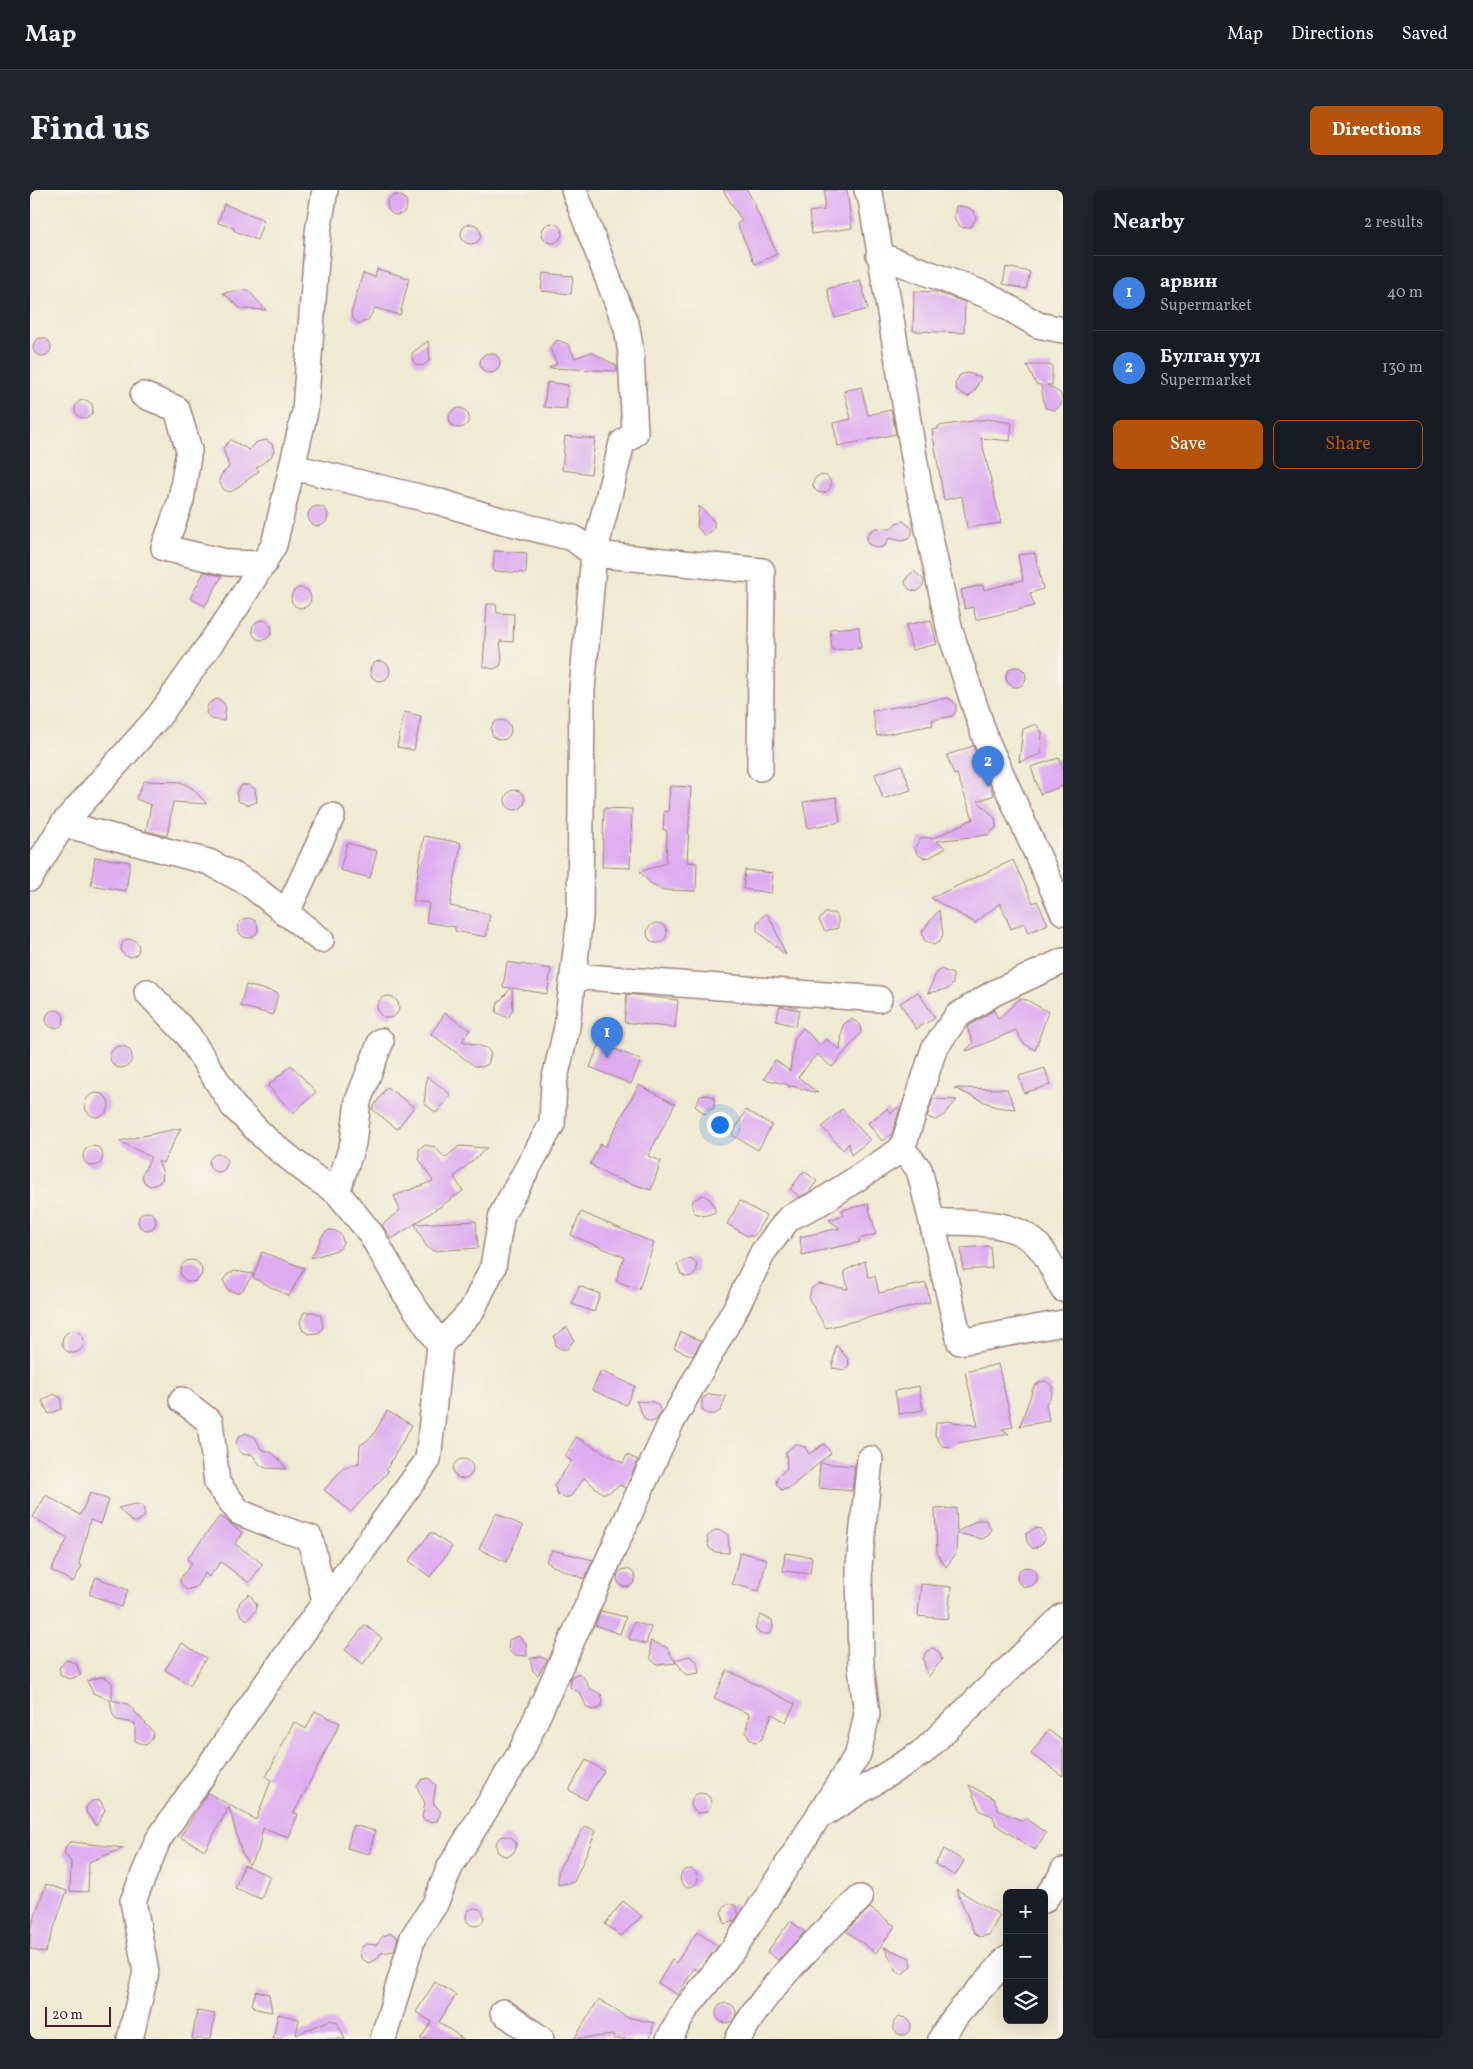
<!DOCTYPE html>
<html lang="en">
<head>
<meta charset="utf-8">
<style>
	:root { --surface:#171b24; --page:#20242c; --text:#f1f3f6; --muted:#9ea1a6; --line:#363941; --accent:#b45309 }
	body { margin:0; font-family:Vollkorn,serif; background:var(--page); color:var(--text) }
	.controls { position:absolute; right:15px; bottom:15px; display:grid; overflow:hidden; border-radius:8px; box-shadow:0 5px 20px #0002 }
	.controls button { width:45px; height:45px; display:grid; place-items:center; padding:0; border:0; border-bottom:1px solid var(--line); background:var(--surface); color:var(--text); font:25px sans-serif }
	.scale { position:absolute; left:15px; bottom:12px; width:66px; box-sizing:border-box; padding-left:5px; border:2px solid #4a1f2b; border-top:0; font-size:14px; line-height:18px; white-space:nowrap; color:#4a1f2b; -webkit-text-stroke:4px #f7f3e8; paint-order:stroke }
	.you { position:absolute; left:689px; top:934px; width:18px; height:18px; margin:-12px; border:4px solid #fff; border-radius:50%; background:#1a73e8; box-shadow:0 0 0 8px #1a73e833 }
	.badge { display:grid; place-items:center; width:32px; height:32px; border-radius:50%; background:var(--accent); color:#fff; font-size:16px; font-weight:700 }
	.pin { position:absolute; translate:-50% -41px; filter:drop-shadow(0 1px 2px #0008) }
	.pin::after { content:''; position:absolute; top:26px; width:18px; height:15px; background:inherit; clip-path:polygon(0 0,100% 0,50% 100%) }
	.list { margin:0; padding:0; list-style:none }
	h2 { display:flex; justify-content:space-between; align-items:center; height:65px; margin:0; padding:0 20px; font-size:21px }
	h2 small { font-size:16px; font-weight:400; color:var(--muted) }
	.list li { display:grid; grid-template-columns:32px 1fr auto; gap:15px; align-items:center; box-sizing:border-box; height:75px; padding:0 20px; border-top:1px solid var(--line) }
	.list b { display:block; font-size:19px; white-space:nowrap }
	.list p { margin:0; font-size:16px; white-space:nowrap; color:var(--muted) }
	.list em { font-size:16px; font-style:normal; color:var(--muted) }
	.actions { display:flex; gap:10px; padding:15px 20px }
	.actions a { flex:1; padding:11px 0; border:1px solid var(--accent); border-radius:8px; text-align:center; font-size:18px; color:var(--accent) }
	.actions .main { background:var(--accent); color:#fff }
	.icon { flex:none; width:28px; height:28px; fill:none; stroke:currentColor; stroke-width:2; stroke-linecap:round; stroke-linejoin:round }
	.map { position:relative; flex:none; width:1033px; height:1849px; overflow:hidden; border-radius:8px }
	header { display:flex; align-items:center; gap:30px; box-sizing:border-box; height:70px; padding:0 25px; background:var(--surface); border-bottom:1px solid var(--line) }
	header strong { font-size:24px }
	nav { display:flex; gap:28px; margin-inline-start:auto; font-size:18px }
	.intro { display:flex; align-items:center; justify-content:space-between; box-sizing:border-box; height:120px; padding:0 30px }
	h1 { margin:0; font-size:35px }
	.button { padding:12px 22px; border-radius:8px; background:var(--accent); color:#fff; font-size:18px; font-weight:700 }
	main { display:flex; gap:30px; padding:0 30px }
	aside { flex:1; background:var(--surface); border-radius:8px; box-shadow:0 5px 20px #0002 }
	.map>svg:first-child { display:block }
	.building { fill:#ddadf0 }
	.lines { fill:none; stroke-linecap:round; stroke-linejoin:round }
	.minor-casing { stroke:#9d847e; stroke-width:28 }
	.minor { stroke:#fff; stroke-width:25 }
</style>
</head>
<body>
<header>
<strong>Map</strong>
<nav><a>Map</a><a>Directions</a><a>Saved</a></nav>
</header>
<div class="intro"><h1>Find us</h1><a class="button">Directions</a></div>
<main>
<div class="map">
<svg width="1033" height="1849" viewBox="0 0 1033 1849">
	<rect width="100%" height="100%" fill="#f7f3e8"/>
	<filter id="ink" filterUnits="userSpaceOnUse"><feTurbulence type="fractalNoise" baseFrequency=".02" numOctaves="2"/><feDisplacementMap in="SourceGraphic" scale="10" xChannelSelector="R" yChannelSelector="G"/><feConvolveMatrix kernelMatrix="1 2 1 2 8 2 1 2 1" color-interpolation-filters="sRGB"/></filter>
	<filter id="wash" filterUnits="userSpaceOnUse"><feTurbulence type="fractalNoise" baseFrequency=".0096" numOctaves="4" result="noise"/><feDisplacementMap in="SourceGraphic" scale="20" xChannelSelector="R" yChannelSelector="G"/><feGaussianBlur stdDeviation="1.12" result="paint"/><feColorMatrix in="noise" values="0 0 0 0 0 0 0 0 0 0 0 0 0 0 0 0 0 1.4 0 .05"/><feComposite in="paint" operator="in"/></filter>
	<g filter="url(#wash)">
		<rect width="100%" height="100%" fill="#f0ead2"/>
		<g id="blocks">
			<path class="building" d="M693,0H717L726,16L725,17L747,64L725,74L707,34L712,31Z
				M795,0H817L822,38L782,44L779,22L794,20Z
				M357 15a10 10 0 1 1 20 0a10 10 0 1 1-20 0Z
				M194,14L234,30L227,50L203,40L204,38L188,33Z
				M926,16L937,17L944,21L946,29L940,37L933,38L927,34L924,27Z
				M512 43a10 10 0 1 1 20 0a10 10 0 1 1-20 0Z
				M431 44a10 10 0 1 1 20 0a10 10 0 1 1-20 0Z
				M976,77L1000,82L996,99L973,94Z
				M347,79L379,88L370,125L345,118L338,130L328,133L323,129L321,123L333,83L345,87Z
				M513,83L543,86L541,104L511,101Z
				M830,90L838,119L805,128L797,99Z
				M213,100H218L236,120L211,119L193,103Z
				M884,101L906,102L935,112L934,143L883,141Z
				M3 157a9 9 0 1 1 18 0a9 9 0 1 1-18 0Z
				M527,150L538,154L545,168L561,162L587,176V181L519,178L527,174L520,159Z
				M398,151L400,170L392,176L386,174L382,169V163Z
				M450 173a10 10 0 1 1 20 0a10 10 0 1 1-20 0Z
				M997,175H1022V195H1017L1030,203L1032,209L1031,215L1025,220L1015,218L1011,195L1006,194Z
				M937,183L951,187L945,200L938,207L927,200L925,194L930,185Z
				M517,192L538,195L536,219L514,217Z
				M831,197L838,225L861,220L866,244L808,256L803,233L821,229L814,201Z
				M45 219a9 9 0 1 1 18 0a9 9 0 1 1-18 0Z
				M419 228a10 10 0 1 1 20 0a10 10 0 1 1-20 0Z
				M958,229L982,233L980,251L951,248L971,333L937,338L932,306L914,310L902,240L908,239V236Z
				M535,246L565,249L561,284L532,280Z
				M201,250L219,260L227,252L236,250L242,254L244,260L241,267L226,278L229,281L201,302L194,300L189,291L191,285L199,277L193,258Z
				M783 294a9 9 0 1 1 18 0a9 9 0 1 1-18 0Z
				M278 326a10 10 0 1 1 20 0a10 10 0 1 1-20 0Z
				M669,316L684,331V339L675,346L667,337Z
				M873,331L882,338V344L878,349L872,351L859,348L855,356L848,358L838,354L837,346L841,341L846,338L861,339L866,333Z
				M464,361L497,363L496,383L463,381Z
				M1005,363L1013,399L1000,403L1004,416L946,430L943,417L935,419L931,400L952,395L954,400L993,390L988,365Z
				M884,381L894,390L893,395L887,402L879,399L875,393L877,387Z
				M174,382L192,386L175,416L160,408Z
				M261 408a10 10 0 1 1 20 0a10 10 0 1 1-20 0Z
				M457,414H466L467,423L484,424L483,452L470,451L472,470L470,476L463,479L453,476Z
				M222 440a10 10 0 1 1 20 0a10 10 0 1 1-20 0Z
				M901,430L907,454L882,460L876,435Z
				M829,437L831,458L802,460L800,439Z
				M340 481a10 10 0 1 1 20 0a10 10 0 1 1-20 0Z
				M976 487a10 10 0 1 1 20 0a10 10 0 1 1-20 0Z
				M917,508L922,510L926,515V521L923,526L902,530L903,535L847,546L842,521Z
				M186,509L192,511L196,517L194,531L181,529L176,523L178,514Z
				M374,522L391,526L384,560L367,557Z
				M461 540a10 10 0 1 1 20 0a10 10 0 1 1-20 0Z
				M1006,534L1012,542L1011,564L989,572L993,539Z
				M943,556L964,605L948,611L965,628L966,638L958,645L906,651L916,658L900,667L893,668L887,664L885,658L890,649L896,647L902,649L943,629L927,584L924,585L917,565Z
				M1029,568L1033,580V596L1010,604L1001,577Z
				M872,575L881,600L853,609L845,584Z
				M114,591L151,592L162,598L177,614L143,612L137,646L116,641L121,615L106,609Z
				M212,595H219L225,599L227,612L218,615L208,611L206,602Z
				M640,596L661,597L657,672L667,673L666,701L634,700L620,693L610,682L636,673L637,645L636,640H633L634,621L638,622Z
				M475 610a10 10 0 1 1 20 0a10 10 0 1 1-20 0Z
				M806,607L810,632L778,638L773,612Z
				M574,618L602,619L600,678L572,677Z
				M394,646L431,653L420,716L460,724L456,747L425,741V737L396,732L399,713L383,711Z
				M317,653L347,661L340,688L310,680Z
				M65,667L100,672L96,701L61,695Z
				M983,670L1003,713L1007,711L1018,734L998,743L994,733L981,739L970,713L945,733L901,708Z
				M715,680L743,683L741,703L713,699Z
				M909,720L913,744L910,751L904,755L894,750L892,741Z
				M736,723L742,732L756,765L727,741V733Z
				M795,723H804L808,728V738L795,741L789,730Z
				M208 738a10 10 0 1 1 20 0a10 10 0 1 1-20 0Z
				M617 743a10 10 0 1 1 20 0a10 10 0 1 1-20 0Z
				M91 758a9 9 0 1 1 18 0a9 9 0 1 1-18 0Z
				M477,772L521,779L517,804L482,798L483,820L478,828L466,822L468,813L481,798L473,797Z
				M911,779L923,784V794L918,799L898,803L906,784Z
				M216,795L248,803L243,825L210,816Z
				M888,802L905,828L886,839L870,813Z
				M597,804L648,810L645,838L594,832Z
				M347 817a11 11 0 1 1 22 0a11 11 0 1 1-22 0Z
				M989,809L997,810L1018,822L1005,860L993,853L986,840L937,861L936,860L943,853L937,837L964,820L968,829Z
				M750,816L770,820L765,836L746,831Z
				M16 829a9 9 0 1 1 18 0a9 9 0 1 1-18 0Z
				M415,823L440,840L432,851L457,858L461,864L458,874L452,877L445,876L401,844Z
				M821,829L830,834L831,843L802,877L787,864L768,887L788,903L761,896L759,898V895L734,889L745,870L760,881L764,849L773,838L790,855L796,849L810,860L813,835Z
				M570,853L611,870L601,894L560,877Z
				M80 867a11 11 0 1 1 22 0a11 11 0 1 1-22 0Z
				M261,875L286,902L263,923L238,896Z
				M1015,878L1020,895L994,903L989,886Z
				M397,886L421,905L406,923L394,913Z
				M609,895L645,914L618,966L631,971L621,1000L579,986L560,974L570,954L575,957Z
				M357,897L384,917L367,939L342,919Z
				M924,898L977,899L985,919L966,917Z
				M55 915a12 12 0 1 1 24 0a12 12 0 1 1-24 0Z
				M676,905L684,907V918L675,924L665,916L670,906Z
				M903,909L927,910L912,927L905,930L897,927Z
				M868,917L870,919L862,944L852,951L838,933L857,919L861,923Z
				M812,919L840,950L821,965L819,953L813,960L792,937Z
				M716,920L742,935L728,960L702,945Z
				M151,938L133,973L128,971L133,983L132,990L127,994L120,996L114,992L112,985L121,967L89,951Z
				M394,955L405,957L415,968L429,956L457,958L424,987L433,1001L362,1049L352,1035L370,1020L364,1006L403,991L389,969V959Z
				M53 966a10 10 0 1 1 20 0a10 10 0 1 1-20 0Z
				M179 973a9 9 0 1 1 18 0a9 9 0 1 1-18 0Z
				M774,981L787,991L779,1002L770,1007L760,999Z
				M673,1005L681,1010L686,1022L674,1026L664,1023L662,1016L663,1010Z
				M710,1011L736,1026L724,1046H717L697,1034Z
				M838,1014L846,1044L829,1049L830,1052L772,1065L770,1047L810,1038L799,1030L814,1025L812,1020Z
				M108 1031a9 9 0 1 1 18 0a9 9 0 1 1-18 0Z
				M551,1022L624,1053L609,1099L586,1091L594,1067L541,1045Z
				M446,1031L448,1058L403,1061L396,1056L385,1034Z
				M299,1040L306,1041L311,1045L313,1052L310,1059L281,1068L293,1045Z
				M960,1056L962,1078L933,1080L931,1058Z
				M232,1062L274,1078L259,1106L223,1088Z
				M660,1068L666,1072L667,1081L663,1086L656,1087L651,1084L647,1074Z
				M150 1081a11 11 0 1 1 22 0a11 11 0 1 1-22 0Z
				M835,1071L838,1087L845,1086L849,1103L896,1093L900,1112L796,1138L779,1109L781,1099L788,1094L818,1099L814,1081Z
				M205,1081L223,1084L213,1100L207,1103L198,1100L193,1090L198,1084Z
				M549,1096L570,1104L564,1122L542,1114Z
				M274,1122H284L291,1126L293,1137L289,1143L278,1144L272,1139L270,1132Z
				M537,1137L544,1150L537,1159H531L526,1156L524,1146Z
				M32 1152a11 11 0 1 1 22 0a11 11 0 1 1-22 0Z
				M651,1142L671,1151L663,1166L644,1158Z
				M806,1155L818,1169L819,1175L815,1180L802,1178Z
				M968,1174L983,1237L972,1239L979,1244L927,1253L921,1257L912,1256L905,1245L906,1233L918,1231L948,1236L935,1182Z
				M571,1181L605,1196L596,1215L562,1200Z
				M1016,1191L1022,1196V1204L1016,1214L1019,1231L990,1236L1004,1196L1010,1192Z
				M889,1196L893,1220L869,1224L865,1201Z
				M24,1204L31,1208V1219L19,1224L12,1211Z
				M679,1204L696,1206L691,1220L685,1224H678L672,1220V1209Z
				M606,1211L623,1212L628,1215L631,1222L626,1230L622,1232L615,1230Z
				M357,1221L382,1235L356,1280L358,1282L321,1322L294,1300L313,1278L329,1273L330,1255L342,1247Z
				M216,1243L225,1247L231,1259L243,1263L257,1279L236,1278L230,1275L222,1264L215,1265L209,1261L206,1252L209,1246Z
				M546,1247L593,1273L597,1265L608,1270L596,1298L590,1295L578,1303H572L554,1288L541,1306L535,1308L528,1305L524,1295L542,1271L535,1267Z
				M765,1254L775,1257L779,1264L794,1254L801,1263L760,1298L752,1300L747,1295L746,1289L757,1278L756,1262Z
				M423 1279a10 10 0 1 1 20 0a10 10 0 1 1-20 0Z
				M790,1273L825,1276L822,1301L788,1298Z
				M60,1303L79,1310L71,1334L60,1330L49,1374L52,1376L43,1392L21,1380L38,1348L3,1327L16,1305L50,1325Z
				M105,1314L113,1316L115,1326L107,1332H102L88,1318Z
				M926,1318L927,1342L948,1330H956L961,1340L959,1345L952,1349L927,1343L926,1364L916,1377L907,1363L905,1319Z
				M466,1323L493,1336L476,1372L449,1359Z
				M190,1326L213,1343L205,1354L233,1374L219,1393L191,1372L179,1387L175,1383L166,1397L156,1400L151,1394L150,1389L162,1373L157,1369Z
				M1005,1338L1011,1339L1015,1347L1013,1353L1003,1359L997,1352L996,1344Z
				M685,1340L692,1341L698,1345L699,1363L685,1362L679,1358L677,1347Z
				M401,1342L422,1357L400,1387L379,1371Z
				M522,1360L563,1370L554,1389L523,1376L516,1371Z
				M710,1362L737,1369L729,1401L702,1394Z
				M755,1363L782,1367L780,1384L753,1381Z
				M987 1387a10 10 0 1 1 20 0a10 10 0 1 1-20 0Z
				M587 1388a9 9 0 1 1 18 0a9 9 0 1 1-18 0Z
				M66,1387L98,1400L91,1417L59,1404Z
				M891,1394L921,1397L918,1429L888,1426Z
				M219,1404L226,1413L227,1419L217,1430L210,1424L208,1418L210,1412Z
				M571,1421L596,1427L590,1444L565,1435Z
				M730,1425L742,1430L743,1438L739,1444H730L725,1439Z
				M604,1432L621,1437L616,1454L599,1449Z
				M335,1435L352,1448L333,1474L315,1460Z
				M488,1446L496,1453L497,1466L484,1465L478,1460L479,1450Z
				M620,1451L636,1457L646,1473L627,1475L621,1469Z
				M152,1453L176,1468L160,1495L135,1480Z
				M903,1458L909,1462L912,1470L898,1487L893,1468L896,1462Z
				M659,1466L667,1471L669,1483L656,1485L645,1470Z
				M511,1467L517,1470L508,1485L503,1481L500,1468Z
				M36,1470L46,1473L51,1485L40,1489L31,1486L29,1478Z
				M697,1480L765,1514L756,1532L742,1524L732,1549L726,1552L720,1550L716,1541L719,1524L684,1508Z
				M549,1483L555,1489L559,1498L571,1504L573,1512L570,1518L563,1520L557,1518L550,1503L540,1497L541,1487Z
				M70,1487L77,1488L82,1493V1510L98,1514L124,1543L122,1549L116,1555L105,1551V1533L87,1530L83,1525L80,1510L63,1503L57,1491Z
				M285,1521L310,1533L264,1623L268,1624L259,1647L233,1638L228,1661L219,1675L211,1661L199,1617L175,1660L150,1647L178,1603L226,1630L241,1590L236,1587L264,1532L276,1539Z
				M1018,1540L1033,1551V1586L1001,1564Z
				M556,1570L574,1581L556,1610L539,1600Z
				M398,1588L406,1595L403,1612L411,1622L407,1631L402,1632L394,1630L392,1627L395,1613L387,1597L391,1590Z
				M939,1595L964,1609L968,1620L993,1631L995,1628L1016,1643L1005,1660L966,1635L963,1626L950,1621Z
				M661 1613a10 10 0 1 1 20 0a10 10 0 1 1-20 0Z
				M70,1610L75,1620L66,1636L56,1622V1617L62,1611Z
				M323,1635L345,1641L339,1664L317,1658Z
				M555,1636L566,1641L544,1692L528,1695V1680Z
				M466 1656a10 10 0 1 1 20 0a10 10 0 1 1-20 0Z
				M40,1652H43L94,1658L59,1672L58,1702L40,1701L41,1672L34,1664L36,1656Z
				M914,1659L934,1671L925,1686L905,1674Z
				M214,1675L240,1686L231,1709L205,1698Z
				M650 1688a9 9 0 1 1 18 0a9 9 0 1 1-18 0Z
				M16,1694L37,1701L15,1763L0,1759V1740Z
				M926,1699L970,1725L959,1745L949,1747L944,1742Z
				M593,1711L612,1726L591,1746L575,1734Z
				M696,1714L705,1715L709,1724L705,1731L695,1734L691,1722Z
				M436 1727a9 9 0 1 1 18 0a9 9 0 1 1-18 0Z
				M840,1718L865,1736L846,1763L816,1741Z
				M760,1731L775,1742L748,1770L737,1762Z
				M667,1742L688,1756L668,1781L664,1778L648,1805L628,1793L642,1770L646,1773Z
				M361,1743L368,1748L364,1761L351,1763L346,1770L338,1773L331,1768L330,1761L333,1756L337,1754L346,1755L353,1746Z
				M854,1757L880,1768L882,1776L872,1784L867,1781Z
				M405,1792L426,1805L409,1832L433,1849H390L402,1832L386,1822Z
				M226,1801L239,1804L242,1822L226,1819L222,1814Z
				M569,1809L596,1827L624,1833L620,1849H584V1845L544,1849Z
				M686 1823a10 10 0 1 1 20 0a10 10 0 1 1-20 0Z
				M167,1821L185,1824L181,1849H162Z
				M248,1824L269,1829L266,1845L300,1830L307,1832L315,1849H243Z
				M863 1836a9 9 0 1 1 18 0a9 9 0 1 1-18 0Z"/>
		</g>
	</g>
	<g filter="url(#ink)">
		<use href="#blocks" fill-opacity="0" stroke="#9d847e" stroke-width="1"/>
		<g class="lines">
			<defs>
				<path id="minor" d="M837,0L841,9L889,297L920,441L956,550L1033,722
					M849,65L959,106L1008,135L1033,140
					M113,205L147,219L159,260L151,310L134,358L199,373L234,374
					M263,277L410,312L473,331L543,348L564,364L592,253L605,243L601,164L597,138L544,0
					M33,634L179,672L218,693L291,750
					M0,688L33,634L129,526L205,419L244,355L275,221L288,42L295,0
					M256,724L302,626
					M543,786L849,809
					M117,802L158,845L203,916L237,950L281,985L307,1002L341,1044L375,1103L410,1155
					M872,959L889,979L902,1032C936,1032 988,1029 1011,1059C1020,1070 1026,1086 1033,1099
					M307,1002L323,953L328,911L351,851
					M902,1032L930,1152L1033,1133
					M152,1210L180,1232L187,1293L209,1322L243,1336L280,1348L295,1411
					M795,1623L893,1562L1033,1426
					M1014,1710L1029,1690L1033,1681
					M473,1822L511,1849
					M100,1849L116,1782L103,1711L128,1650L243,1484L398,1270L410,1155L442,1120L463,1077L472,1024L522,934L524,892L537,837L550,727L552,500L564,364L732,381L730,578
					M353,1849L383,1747L405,1714L420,1677L491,1562L639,1237L707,1116L733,1062L759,1028L791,1012L872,959L904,859L927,826L964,803L1033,771
					M639,1849L655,1820L705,1757L828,1564L837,1524L831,1478L829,1377L840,1269
					M708,1849C738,1794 786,1751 830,1708
					M911,1849C927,1818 956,1796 977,1768"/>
			</defs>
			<use href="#minor" class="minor-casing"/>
			<use href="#minor" class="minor"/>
		</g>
	</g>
</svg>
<div class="controls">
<button>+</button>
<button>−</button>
<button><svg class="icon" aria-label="layers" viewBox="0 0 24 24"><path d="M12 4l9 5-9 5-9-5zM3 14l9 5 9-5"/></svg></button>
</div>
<div class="scale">20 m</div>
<div class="you"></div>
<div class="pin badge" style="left:577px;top:868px;background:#3f7fe0">1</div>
<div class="pin badge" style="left:958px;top:597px;background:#3f7fe0">2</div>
</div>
<aside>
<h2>Nearby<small>2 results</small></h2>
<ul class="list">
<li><span class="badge" style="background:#3f7fe0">1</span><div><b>арвин</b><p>Supermarket</p></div><em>40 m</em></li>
<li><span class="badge" style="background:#3f7fe0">2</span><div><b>Булган уул</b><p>Supermarket</p></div><em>130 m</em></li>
</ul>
<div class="actions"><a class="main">Save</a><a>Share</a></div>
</aside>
</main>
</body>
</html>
